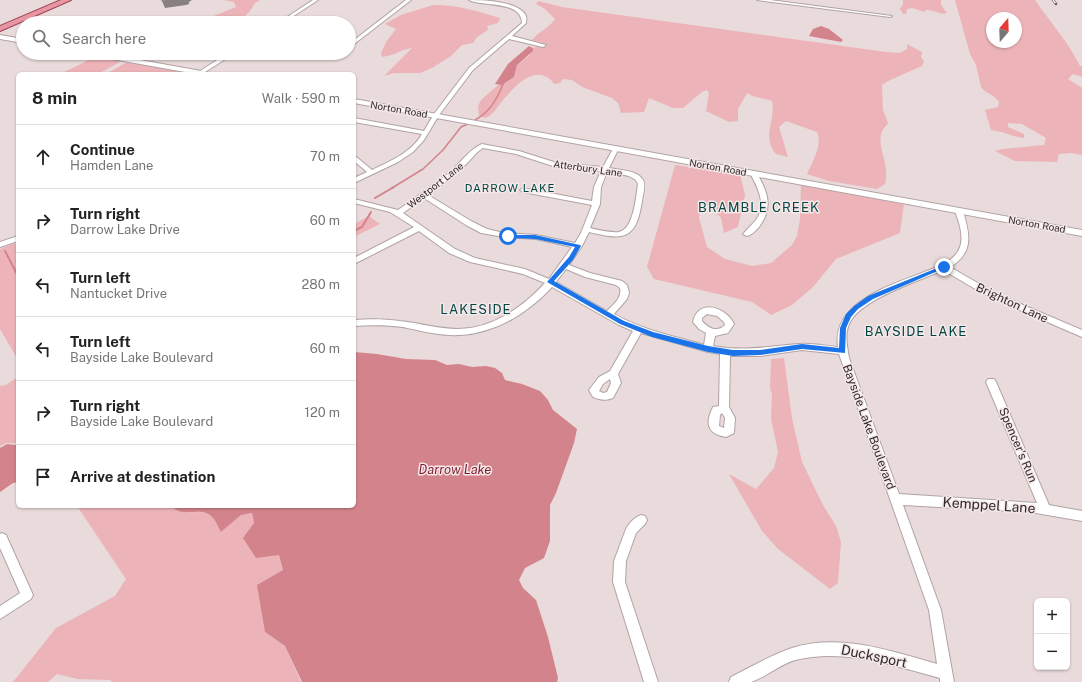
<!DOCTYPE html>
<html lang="en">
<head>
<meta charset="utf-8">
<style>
	:root { --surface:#fff; --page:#f6f6f6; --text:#222; --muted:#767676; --line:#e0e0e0 }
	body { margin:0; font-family:"Public Sans",sans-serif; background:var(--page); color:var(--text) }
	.controls { position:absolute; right:12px; bottom:12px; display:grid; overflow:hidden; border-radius:6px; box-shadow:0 1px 3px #0004 }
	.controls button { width:36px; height:36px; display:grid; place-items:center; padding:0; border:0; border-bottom:1px solid var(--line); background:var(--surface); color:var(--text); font:20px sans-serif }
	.compass { position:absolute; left:986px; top:12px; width:36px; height:36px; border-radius:50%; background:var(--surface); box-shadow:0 1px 3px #0004; rotate:19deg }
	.stop { position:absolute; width:12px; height:12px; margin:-9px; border:3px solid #1a73e8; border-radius:50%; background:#fff }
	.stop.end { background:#1a73e8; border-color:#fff; box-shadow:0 1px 4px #0008 }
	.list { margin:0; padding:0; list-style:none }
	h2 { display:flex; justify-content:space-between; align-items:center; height:52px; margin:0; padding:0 16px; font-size:17px }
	h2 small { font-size:13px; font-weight:400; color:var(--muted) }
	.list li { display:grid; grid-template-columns:26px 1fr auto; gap:12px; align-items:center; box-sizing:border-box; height:64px; padding:0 16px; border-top:1px solid var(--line) }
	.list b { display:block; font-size:15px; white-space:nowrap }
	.list p { margin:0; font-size:13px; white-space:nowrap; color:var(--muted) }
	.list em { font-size:13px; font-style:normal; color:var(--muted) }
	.icon { flex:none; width:22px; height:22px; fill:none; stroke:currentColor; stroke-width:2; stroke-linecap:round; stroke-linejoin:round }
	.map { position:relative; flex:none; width:1082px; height:682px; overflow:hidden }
	.search { position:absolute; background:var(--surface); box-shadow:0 1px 3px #0004; left:16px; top:16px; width:340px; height:44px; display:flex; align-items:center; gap:10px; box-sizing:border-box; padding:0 14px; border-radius:22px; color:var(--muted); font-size:15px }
	.panel { position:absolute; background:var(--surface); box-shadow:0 1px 3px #0004; left:16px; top:72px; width:340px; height:436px; border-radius:6px }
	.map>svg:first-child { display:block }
	.green { fill:#ecb4b8; fill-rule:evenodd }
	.water { fill:#d3838b }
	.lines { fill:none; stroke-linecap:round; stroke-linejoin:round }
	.stream-far1 { stroke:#d3838b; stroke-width:1.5 }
	.stream { stroke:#d3838b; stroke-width:2 }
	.minor-casing { stroke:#b1a3a4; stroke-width:2 }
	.tertiary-casing { stroke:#b1a3a4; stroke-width:2 }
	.primary-casing { stroke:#9f4353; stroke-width:2 }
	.minor { fill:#fff; fill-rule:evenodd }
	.tertiary { fill:#fff; fill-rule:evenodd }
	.primary { fill:#e996a4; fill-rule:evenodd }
	.rail-casing { stroke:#5f5758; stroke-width:2.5 }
	.rail { stroke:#f6e8e8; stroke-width:1.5; stroke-dasharray:4; stroke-linecap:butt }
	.shaded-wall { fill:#887f7f }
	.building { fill:#c3b5b6; stroke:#887f7f }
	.route { fill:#1a73e8 }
	.labels { text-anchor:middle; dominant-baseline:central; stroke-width:3; stroke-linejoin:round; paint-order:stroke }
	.far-street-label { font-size:10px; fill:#302a2b; stroke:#f6e8e8 }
	.far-neighbourhood-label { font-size:11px; letter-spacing:1px; fill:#014544; stroke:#f6e8e8 }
	.street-label { font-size:12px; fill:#302a2b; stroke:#f6e8e8 }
	.neighbourhood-label { font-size:13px; letter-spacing:1px; fill:#014544; stroke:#f6e8e8 }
	.water-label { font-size:13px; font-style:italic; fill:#7e1e32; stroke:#f6e8e8 }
	.near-street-label { font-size:14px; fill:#302a2b; stroke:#f6e8e8 }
</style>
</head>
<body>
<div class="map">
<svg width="1082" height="682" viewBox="0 0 1082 682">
	<rect width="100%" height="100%" fill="#e9dadb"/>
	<path class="green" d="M223,0H260L255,3L250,11L243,18L230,19L224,23H189L201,21L236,7L234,2Z
		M903,0H941V5L947,13C940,15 933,9 925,10V12L912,8L907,9L906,14H903L900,9L903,4Z
		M955,0H1035C1050,22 1069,43 1080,66H1082V77L1073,74L1068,79L1082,88V155L1071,153L1059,154L1057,162L1015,161L995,151L1002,149L1044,145L1046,138L1022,124L1008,123V127L1024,134V138C1012,137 1003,131 991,130L985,110L998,107L999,102C994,94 986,94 981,87L976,65L970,54ZM992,18H1016V42H992Z
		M538,1L562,7L886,52L900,53L907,49V44L922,52L921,57L924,61L922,66L890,80L882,85L883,110L888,123C886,126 882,130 881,134C878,151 890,164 885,184L877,189L829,181L807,174C812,162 823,145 817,132L786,121L779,127L788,157L776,154C761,135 776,122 772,101C764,98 755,98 747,93L738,109V121L729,122L706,111L709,93L707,90L702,92L683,108H673L649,98L644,112L621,113L618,103L612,98L582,87L572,80L563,79L560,83L554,84C551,79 547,76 541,75C526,73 513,89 503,100C497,107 494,114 486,118L479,116L478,106L481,100L498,85L506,83L511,79L514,77L517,65L529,56L533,48L543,43L532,40C539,31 548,29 555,19L545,9L536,4Z
		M433,5C459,5 476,11 500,18L498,23L487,26L488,30L477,37L473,43L462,45L451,56L432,68L420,73H394L384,76L412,48C401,49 394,56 382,57L381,53L386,42L396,29L385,24L401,15Z
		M63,53H85L122,61L98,74H57L62,73L91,59Z
		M127,62H130L190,74H106Z
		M675,165L740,174L745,195L738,227L724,233L721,218L703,200L699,218L707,247L725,259L752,266L771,263L792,245L797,236L800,219L801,185L904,204L900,233L836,259L813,287L792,305L771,315L752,302L654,279L647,267Z
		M369,216L380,224L354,237V224Z
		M15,243L18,250V360L0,329V249Z
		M784,358L792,418L802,462L823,505L836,526L841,542L838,583L830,589L778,549L762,531L729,474L756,489L774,468L778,452L771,419L772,395L770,388L771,359Z
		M18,377V443H6L0,446V386L6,385Z
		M77,506H172C182,520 202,505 213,517C216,521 218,527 221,532L241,515L252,513L254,523L279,555L283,570L265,632L285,646L301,682H112L110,680L77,679L57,674L48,682H13L56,628L115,596L126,579Z"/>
	<path class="water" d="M821,26L829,29L843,40L841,42L809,36L813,29Z
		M529,46L533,48V51L517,65L514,77L502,85L495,84L508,64Z
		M354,352L377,354L406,359L435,360L447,365L459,364L472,367L486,366L495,368L502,373L505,380L522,384L540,391L548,400L553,410L577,429L574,443L556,493L550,505V541L544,558L525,568L519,580L523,588L536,600L548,637L558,678L557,682H302L285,646L265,632L257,585L283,570L279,555L256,558L243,538L254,523L252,513L241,515L221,532C218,527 216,521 213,518C202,504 182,520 172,506H354Z
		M7,444L16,445L18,449V482L13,483L0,492V448Z"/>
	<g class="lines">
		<path class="stream-far1" d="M475,120C490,112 497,99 503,84
			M392,188L423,169L443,150L461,127L468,124"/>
		<path class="stream" d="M375,198L394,187
			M354,231L362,227L371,212
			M5,251L18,276"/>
		<defs>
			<path id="minor" d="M313,0H318L283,23H278Z
				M406,0H411L349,48V44Z
				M469,0C482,0 520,1 526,16C527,19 526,21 526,23L512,36L546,45L543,47L509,39L473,70L439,115L424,140L413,152L398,162L354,183V178L367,172L354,161V155L372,170C390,161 411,153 422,134L354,122V118L424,131L434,114L469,68L522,23C521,0 483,7 469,0Z
				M757,0H770L892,16L890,17Z
				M228,53H235L202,74L197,73Z
				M336,53H342L336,57L333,55Z
				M482,144L519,151L557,163L603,167L614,147H618L619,148L609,168C618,170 638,170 643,180C646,185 643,195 642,201C636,241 623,240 589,232L582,246L569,265L590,273L622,281L627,285L629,293L627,299L614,314C642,330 674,336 704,345L706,333L699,329L693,322C698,298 726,307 734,324L728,333L715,336L713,346C746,352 768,346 800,344C812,343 826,346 838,347C831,300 898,283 932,269C942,265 956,259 960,247C964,236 959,222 955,211L959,209L963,211C970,235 974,253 950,267L995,293L1082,330V337L989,297L943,270C919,281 862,299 850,322C844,333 847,346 849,358L899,494L1037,503L986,382L988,379H994L996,382L1049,505L1082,511V521L1030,512L903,505L941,610L954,682H940V678C892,665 844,648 795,660C779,665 766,677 751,682C745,682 736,682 729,682L731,677C751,667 771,655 792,648C840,633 891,651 937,664L929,610L839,354L802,350L760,356H730L729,407L735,418L734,433L726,437C707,434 705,423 713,407L719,406L720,354L708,352L641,333L618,374L621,383L613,398C605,401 601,400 593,397L589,390L599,377L610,371L633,331L619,325L552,287C528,313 496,333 460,335C441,336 421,331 403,327C387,325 370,325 354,326V320C369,319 385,319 400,321C419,323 438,329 458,329C492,329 523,307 545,283L523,274L470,262L449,253L419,231L354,264V258L414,227L390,212L354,203V199L398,210C415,198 432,186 449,173C459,164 471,148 482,144ZM483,148L516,154L556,167L601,171L594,187L592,201L523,188L520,190L523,192L592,205L581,233L575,243L536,235L504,233L487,229L471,221L428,195C441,185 454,176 465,165C471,160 475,153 483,148ZM607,172C616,174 635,174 638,184C636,196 634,229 619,232C610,233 599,230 590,228L600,204L601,187ZM424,198L466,225L481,233L504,237L536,239L572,247L549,279L525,269L475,258L455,249L403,213ZM566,269L585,277L616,285L620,288C622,298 614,304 607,311L556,282ZM707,314L717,316L724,322L725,325C717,333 708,328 702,321V318ZM610,379L611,383L607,392L603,393L599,391L603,384ZM722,413L725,418L724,428L719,426L720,415Z
				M753,171C758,173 760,179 762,183C770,199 770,212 759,227C756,230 752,235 747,236L743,234C747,229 752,225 756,220C767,205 758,188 750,173Z
				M18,236V241L0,247V242Z
				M641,515L645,516L647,520L645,524L636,533L626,561L625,582L658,682H644L613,582L614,561L626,529C629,523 635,517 641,515Z
				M2,533L6,535L33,595L31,599L0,619V606L20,593L0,548V534Z"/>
			<path id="tertiary" d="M0,35L23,39V43L0,39Z
				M87,53H101L207,72L210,74H196L90,55Z
				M354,99L1082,230V236L354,103Z"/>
			<path id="primary" d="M61,0H71L0,31V26Z"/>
		</defs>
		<use href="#minor" class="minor-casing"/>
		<use href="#tertiary" class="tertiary-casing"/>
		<use href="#primary" class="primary-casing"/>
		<use href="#minor" class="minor"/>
		<use href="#tertiary" class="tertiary"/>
		<use href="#primary" class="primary"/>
		<defs>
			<path id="rail" d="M1053,0L1056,4"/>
		</defs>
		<use href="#rail" class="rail-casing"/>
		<use href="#rail" class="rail"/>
	</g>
	<path class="shaded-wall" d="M172,0H192L189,2V4L186,5L165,8L162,1Z"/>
	<path class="building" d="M162,0H172L162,1Z"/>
	<path class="route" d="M506,235H535L580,245L581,246L573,260L554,281L624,321L653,332L708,346L733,350H760L802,344L839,348L840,328L846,314L854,306L868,296L942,266L947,267L873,299L858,309L851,317L846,328L845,353L802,349L760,355L733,356L708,352L652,337L620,324L547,282L569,257L575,247L535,239L508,238H506Z"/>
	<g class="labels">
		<g class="far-street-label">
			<text transform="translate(399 109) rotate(10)">Norton Road</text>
			<text transform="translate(718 167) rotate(10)">Norton Road</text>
			<text transform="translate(588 168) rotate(8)">Atterbury Lane</text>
			<text transform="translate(435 185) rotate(-38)">Westport Lane</text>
			<text transform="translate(1037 224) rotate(10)">Norton Road</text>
		</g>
		<g class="far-neighbourhood-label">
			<text x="510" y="188">DARROW LAKE</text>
		</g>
		<g class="street-label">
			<text transform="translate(1012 303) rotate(25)">Brighton Lane</text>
			<text transform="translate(869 427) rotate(70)">Bayside Lake Boulevard</text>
			<text transform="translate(1018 445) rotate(67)">Spencer's Run</text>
		</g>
		<g class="neighbourhood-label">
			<text x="759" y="207">BRAMBLE CREEK</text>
			<text x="476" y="309">LAKESIDE</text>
			<text x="916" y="331">BAYSIDE LAKE</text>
		</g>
		<g class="water-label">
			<text x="455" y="469">Darrow Lake</text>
		</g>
		<g class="near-street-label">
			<text transform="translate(989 505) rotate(4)">Kemppel Lane</text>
			<text transform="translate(874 656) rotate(12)">Ducksport</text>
		</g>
	</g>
</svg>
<div class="controls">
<button>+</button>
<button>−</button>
</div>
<svg class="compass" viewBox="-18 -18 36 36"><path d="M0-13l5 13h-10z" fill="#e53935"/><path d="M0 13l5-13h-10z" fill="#767676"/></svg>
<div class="stop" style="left:508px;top:236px"></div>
<div class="stop end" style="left:944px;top:267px"></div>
<div class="search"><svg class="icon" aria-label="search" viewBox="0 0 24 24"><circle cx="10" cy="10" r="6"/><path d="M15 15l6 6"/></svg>Search here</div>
<section class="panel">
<h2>8 min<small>Walk · 590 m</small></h2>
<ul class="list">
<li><svg class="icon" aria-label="ahead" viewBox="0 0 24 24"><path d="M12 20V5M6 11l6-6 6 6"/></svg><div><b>Continue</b><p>Hamden Lane</p></div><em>70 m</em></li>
<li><svg class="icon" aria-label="right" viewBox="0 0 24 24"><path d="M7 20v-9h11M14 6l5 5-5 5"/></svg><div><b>Turn right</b><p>Darrow Lake Drive</p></div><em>60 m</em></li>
<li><svg class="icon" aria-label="left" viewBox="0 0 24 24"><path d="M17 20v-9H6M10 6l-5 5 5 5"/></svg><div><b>Turn left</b><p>Nantucket Drive</p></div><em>280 m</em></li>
<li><svg class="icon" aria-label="left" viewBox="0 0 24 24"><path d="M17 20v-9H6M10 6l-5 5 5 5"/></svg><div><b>Turn left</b><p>Bayside Lake Boulevard</p></div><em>60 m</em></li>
<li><svg class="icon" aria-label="right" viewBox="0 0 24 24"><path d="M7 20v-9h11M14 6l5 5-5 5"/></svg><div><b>Turn right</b><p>Bayside Lake Boulevard</p></div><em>120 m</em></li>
<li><svg class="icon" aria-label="arrive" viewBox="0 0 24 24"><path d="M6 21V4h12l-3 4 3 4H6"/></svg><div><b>Arrive at destination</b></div></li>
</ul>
</section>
</div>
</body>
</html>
